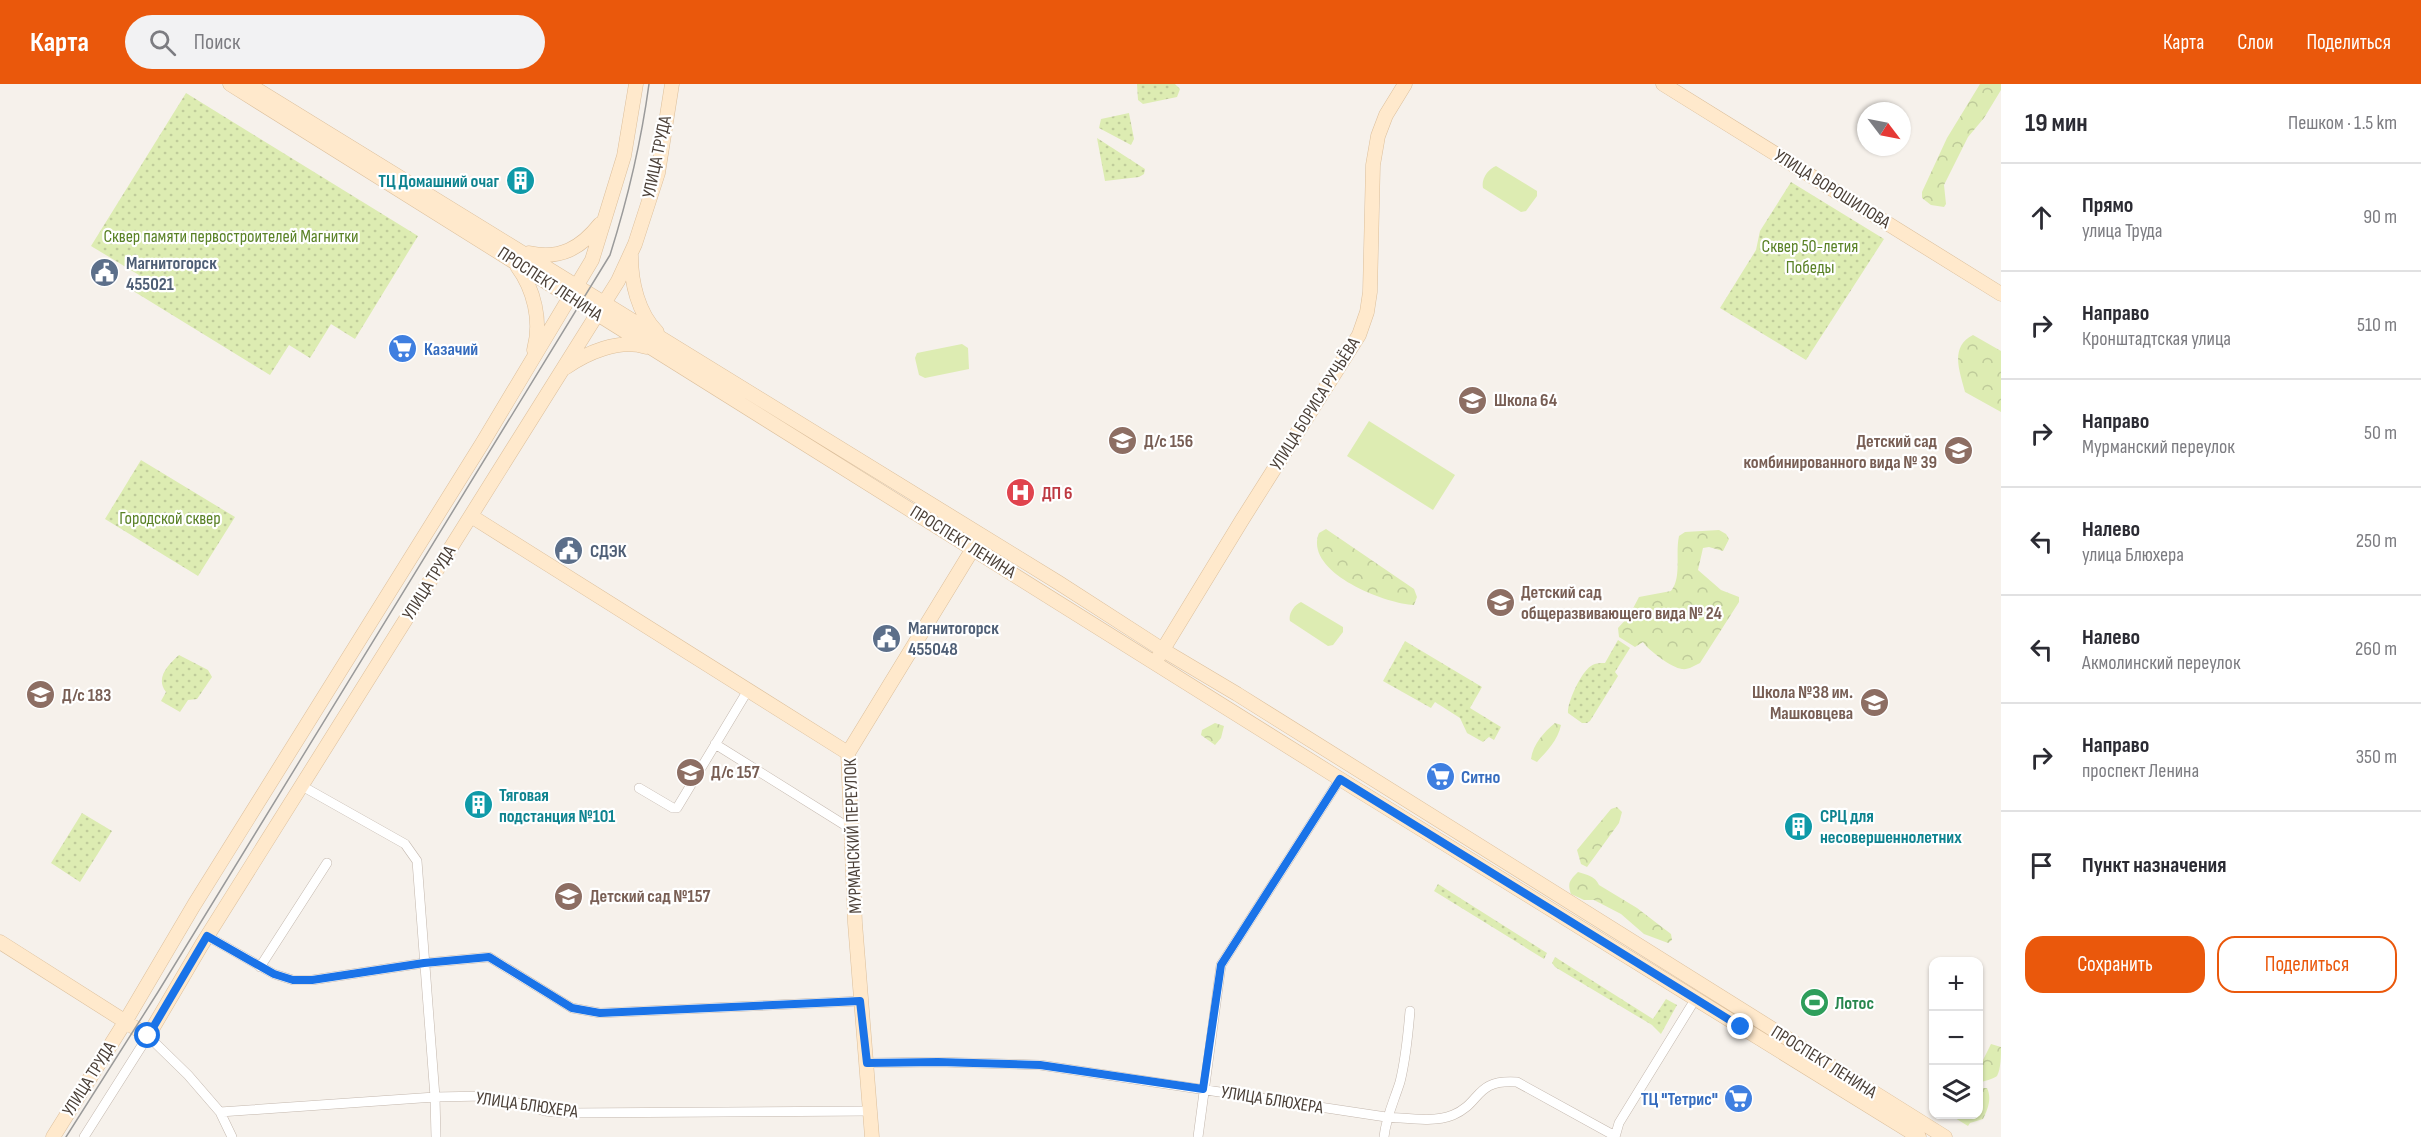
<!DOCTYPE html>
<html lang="ru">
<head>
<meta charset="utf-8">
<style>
	:root { --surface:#fff; --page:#f2f2f3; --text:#2b2b33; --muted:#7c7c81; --line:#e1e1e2; --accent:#ea580c }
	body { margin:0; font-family:"Sofia Sans Condensed",sans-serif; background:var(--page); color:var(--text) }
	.controls { position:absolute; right:18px; bottom:18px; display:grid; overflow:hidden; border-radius:12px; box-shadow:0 2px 4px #0004 }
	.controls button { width:54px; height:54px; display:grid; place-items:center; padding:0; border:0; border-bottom:2px solid var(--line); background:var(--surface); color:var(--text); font:30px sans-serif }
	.compass { position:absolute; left:1857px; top:18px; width:54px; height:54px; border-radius:50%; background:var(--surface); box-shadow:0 2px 4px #0004; rotate:122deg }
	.stop { position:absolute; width:18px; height:18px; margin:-14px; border:4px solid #1a73e8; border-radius:50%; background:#fff }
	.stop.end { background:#1a73e8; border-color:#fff; box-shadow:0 2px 6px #0008 }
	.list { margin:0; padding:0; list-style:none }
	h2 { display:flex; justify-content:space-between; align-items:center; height:78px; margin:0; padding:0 24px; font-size:26px }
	h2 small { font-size:20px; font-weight:400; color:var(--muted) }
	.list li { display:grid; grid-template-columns:39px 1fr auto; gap:18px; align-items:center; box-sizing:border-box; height:108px; padding:0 24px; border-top:2px solid var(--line) }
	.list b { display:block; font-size:22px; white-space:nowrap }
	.list p { margin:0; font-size:20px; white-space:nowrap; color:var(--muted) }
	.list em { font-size:20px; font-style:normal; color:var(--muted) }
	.actions { display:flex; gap:12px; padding:18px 24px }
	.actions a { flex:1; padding:14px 0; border:2px solid var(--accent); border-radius:18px; text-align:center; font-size:21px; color:var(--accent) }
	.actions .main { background:var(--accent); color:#fff }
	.icon { flex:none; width:33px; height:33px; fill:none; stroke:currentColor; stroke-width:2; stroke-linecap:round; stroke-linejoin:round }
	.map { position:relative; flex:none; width:2001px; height:1053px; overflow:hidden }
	header { display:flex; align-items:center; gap:36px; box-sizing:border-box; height:84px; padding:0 30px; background:var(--accent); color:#fff }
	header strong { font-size:28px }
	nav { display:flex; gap:33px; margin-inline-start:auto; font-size:21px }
	.search { width:420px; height:54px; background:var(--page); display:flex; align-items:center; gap:15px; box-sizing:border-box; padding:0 21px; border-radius:33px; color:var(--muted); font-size:22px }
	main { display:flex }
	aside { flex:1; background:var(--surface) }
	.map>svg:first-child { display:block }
	.grass { fill:url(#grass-dots) }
	.forest { fill:url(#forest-crowns) }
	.garden { fill:#ddecb2 }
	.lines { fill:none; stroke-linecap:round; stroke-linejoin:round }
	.street-casing { stroke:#c3b7ad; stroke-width:10 }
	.secondary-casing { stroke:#dcbf9b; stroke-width:15 }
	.street { stroke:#fff; stroke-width:9 }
	.secondary { stroke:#ffe9cc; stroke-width:14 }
	.tram { stroke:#9a9a9a; stroke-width:1.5 }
	.route { stroke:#1a73e8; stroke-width:8 }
	.labels { text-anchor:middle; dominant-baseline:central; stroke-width:4.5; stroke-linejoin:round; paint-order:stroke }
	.street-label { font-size:18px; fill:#4b4038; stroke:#fff }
	.culture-label { font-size:18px; font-weight:bold; fill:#0d838f; stroke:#fff; text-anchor:start }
	.park-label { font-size:18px; fill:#5a8226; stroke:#fff }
	.service-label { font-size:18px; font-weight:bold; fill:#4e5e75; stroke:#fff; text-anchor:start }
	.shop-label { font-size:18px; font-weight:bold; fill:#366cbe; stroke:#fff; text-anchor:start }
	.education-label { font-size:18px; font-weight:bold; fill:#785e54; stroke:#fff; text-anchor:start }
	.health-label { font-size:18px; font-weight:bold; fill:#be3a42; stroke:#fff; text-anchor:start }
	.leisure-label { font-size:18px; font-weight:bold; fill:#27864d; stroke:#fff; text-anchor:start }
</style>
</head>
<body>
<header>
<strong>Карта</strong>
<div class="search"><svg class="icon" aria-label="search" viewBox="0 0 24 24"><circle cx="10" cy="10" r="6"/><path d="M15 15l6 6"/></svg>Поиск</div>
<nav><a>Карта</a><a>Слои</a><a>Поделиться</a></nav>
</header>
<main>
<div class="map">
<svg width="2001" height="1053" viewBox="0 0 2001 1053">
	<defs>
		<pattern id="grass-dots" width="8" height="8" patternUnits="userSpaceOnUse" patternTransform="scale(1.5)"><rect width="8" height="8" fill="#ddecb2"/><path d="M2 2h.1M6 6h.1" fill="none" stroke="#bfcb9a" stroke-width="1.8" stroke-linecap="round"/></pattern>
		<pattern id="forest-crowns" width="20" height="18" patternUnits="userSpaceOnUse" patternTransform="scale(1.5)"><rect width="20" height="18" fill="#ddecb2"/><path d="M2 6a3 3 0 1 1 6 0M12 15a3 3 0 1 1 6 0" fill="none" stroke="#bfcb9a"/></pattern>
	</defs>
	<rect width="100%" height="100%" fill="#f6f1eb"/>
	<path class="grass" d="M1137,0H1175L1180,5L1177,13L1143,20L1138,16Z
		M186,9L418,152L355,255L331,240L310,274L289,261L270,291L130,205L139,191L91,162Z
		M1129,29L1134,55L1131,61L1099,44L1101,35Z
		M1097,54L1145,85L1144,90L1139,93L1105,97Z
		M1791,98L1884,155L1806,276L1720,224L1756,166L1760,147Z
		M141,376L235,433L198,492L105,435Z
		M1618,556L1630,564L1615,588L1618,592L1590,637L1587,639H1582L1568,629C1567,619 1581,588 1591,582C1595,579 1600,579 1605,579Z
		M1405,557L1482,603L1470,624L1501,643L1494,656L1489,653L1483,658L1467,649L1460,634L1435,618L1431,624L1383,597Z
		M179,571L208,586L212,593L197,615L188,616L180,628L161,617L166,608C155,594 168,581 179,571Z
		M82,729L112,747L80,798L51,779Z
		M1438,800L1547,869L1544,875L1434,807Z
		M1555,873L1653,935L1666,915L1677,921L1661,950L1652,941L1555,883L1552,879Z"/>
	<path class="forest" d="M1980,0H2001V6L1984,34L1968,53L1944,101L1946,120L1944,123L1931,121L1922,114V108L1947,54Z
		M1973,251L2001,267V328L1965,308C1960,288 1949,263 1973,251Z
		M1326,445L1414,505L1417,513L1414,521C1385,520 1303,488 1319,449Z
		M1719,446L1726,450L1729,455L1723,467L1709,463L1703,464L1698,486L1721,506L1739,513V518L1700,579C1694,582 1688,586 1682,585C1672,584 1648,566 1643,558L1635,563L1619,553L1618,544L1629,532L1639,513L1671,507C1682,493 1675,470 1679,452L1685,448Z
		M1215,639L1224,642L1221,654L1215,661L1201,651L1202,646Z
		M1555,639L1561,641C1558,656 1547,667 1537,678L1531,675C1533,660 1544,648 1555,639Z
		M1617,723L1622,728L1619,739L1587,783L1581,780L1577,766L1611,725Z
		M1578,788C1587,791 1595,792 1599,801L1637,824L1671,850L1672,856L1668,859L1644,850L1621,830L1594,816H1584L1571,810C1567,799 1570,796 1578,788Z
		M1991,960L2001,963C2001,971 2001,985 1997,992C1994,995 1983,997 1979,999V984Z
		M1981,1004H1987C1992,1014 1988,1025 1983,1035L1970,1039L1968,1042L1950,1031L1978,1030L1979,1005Z"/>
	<path class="garden" d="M1496,82L1537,107V112L1526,127L1521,128L1483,104C1481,95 1488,85 1496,82Z
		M962,260L968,264L969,285L925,294L919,291L915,274L917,269Z
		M1369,337L1455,391L1433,426L1347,372Z
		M1301,518L1343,543V548L1333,561L1328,562L1290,537C1288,530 1294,521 1301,518Z"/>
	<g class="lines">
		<defs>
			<path id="street" d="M715,660L851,745
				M302,702L405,760L417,777L435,1013L436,1053
				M639,704L673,724H677L748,606
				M207,852L274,890L293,896H312L424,879L489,873L572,924L600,929L860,917
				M260,883L327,779
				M867,979L937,978L1040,981L1386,1033C1407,1034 1433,1039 1453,1031C1482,1019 1474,995 1517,998L1615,1052
				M220,1028L435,1013L485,1012L511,1017L545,1027L567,1029L870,1027
				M84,1053L148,952L188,991L220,1028L232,1053
				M1198,1053L1221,881L1340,695
				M1384,1053C1386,1033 1394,1017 1400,998C1406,974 1408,951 1410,927
				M1615,1053L1619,1039L1696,914"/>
			<path id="secondary" d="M230,0L1340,695L1919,1053
				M248,0L1059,499L1163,566L1237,610L1945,1053
				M1663,0L2001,210
				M529,169C560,176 581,164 600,140
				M631,172C631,198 638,229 657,248
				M517,182C534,205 542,237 534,266
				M565,284C586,269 620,254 646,263
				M471,432L848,669
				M1159,572L1242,436L1359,251L1367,228L1370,208L1373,81L1378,52L1386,31L1405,0
				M0,858L148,952L201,862L618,197L635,160L658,89L672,0
				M53,1053L125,938L194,821L483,358L592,176L624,72L636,0
				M872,1053L855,839L848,669L977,458"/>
		</defs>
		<use href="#street" class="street-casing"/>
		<use href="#secondary" class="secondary-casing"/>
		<use href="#street" class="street"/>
		<use href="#secondary" class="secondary"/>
		<path class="tram" d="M66,1053L158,908L610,171C628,114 641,59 649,0"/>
	</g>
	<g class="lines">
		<path class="route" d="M148,952L207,852L274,890L293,896H312L424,879L489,873L572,924L600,929L860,917L867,979L938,978L1040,981L1203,1005L1221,881L1340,695L1741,943"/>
	</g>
	<defs>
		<symbol id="building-disc" viewBox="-11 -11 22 22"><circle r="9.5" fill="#0f9aa8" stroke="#fff"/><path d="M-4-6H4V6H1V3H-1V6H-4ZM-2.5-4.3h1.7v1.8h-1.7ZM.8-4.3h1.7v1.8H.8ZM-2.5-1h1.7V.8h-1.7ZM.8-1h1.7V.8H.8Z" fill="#fff"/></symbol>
		<symbol id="civic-disc" viewBox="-11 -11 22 22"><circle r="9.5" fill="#5c6f8a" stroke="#fff"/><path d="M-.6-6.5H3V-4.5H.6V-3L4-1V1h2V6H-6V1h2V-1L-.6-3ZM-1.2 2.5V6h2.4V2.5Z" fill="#fff"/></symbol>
		<symbol id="supermarket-disc" viewBox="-11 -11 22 22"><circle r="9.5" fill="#3f7fe0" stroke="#fff"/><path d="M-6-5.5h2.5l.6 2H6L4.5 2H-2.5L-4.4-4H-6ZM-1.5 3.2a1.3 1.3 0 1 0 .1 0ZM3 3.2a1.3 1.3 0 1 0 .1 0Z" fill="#fff"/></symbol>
		<symbol id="school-disc" viewBox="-11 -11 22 22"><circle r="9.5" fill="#8d6e63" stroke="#fff"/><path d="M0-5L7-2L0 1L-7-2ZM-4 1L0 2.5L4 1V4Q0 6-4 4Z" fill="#fff"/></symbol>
		<symbol id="hospital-disc" viewBox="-11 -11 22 22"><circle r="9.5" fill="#e0444e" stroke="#fff"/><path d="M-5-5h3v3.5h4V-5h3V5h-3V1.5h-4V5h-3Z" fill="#fff"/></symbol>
		<symbol id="stadium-disc" viewBox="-11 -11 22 22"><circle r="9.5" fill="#2e9e5b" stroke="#fff"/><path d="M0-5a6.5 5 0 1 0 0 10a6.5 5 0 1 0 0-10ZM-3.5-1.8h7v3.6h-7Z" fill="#fff"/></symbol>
	</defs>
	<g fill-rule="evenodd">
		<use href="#building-disc" x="504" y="80" width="33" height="33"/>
		<use href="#civic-disc" x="88" y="172" width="33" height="33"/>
		<use href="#supermarket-disc" x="386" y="248" width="33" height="33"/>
		<use href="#school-disc" x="1456" y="300" width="33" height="33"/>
		<use href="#school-disc" x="1106" y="340" width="33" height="33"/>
		<use href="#school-disc" x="1942" y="350" width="33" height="33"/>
		<use href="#hospital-disc" x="1004" y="392" width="33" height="33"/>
		<use href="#civic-disc" x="552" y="450" width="33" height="33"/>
		<use href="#school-disc" x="1484" y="502" width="33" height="33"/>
		<use href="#civic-disc" x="870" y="538" width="33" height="33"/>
		<use href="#school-disc" x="24" y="594" width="33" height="33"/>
		<use href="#school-disc" x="1858" y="602" width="33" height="33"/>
		<use href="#school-disc" x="674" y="672" width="33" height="33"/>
		<use href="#supermarket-disc" x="1424" y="676" width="33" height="33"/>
		<use href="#building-disc" x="462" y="704" width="33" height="33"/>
		<use href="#building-disc" x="1782" y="726" width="33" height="33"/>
		<use href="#school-disc" x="552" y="796" width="33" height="33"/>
		<use href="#stadium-disc" x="1798" y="902" width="33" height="33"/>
		<use href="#supermarket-disc" x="1722" y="998" width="33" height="33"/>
	</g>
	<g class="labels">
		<g class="street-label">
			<text transform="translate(657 73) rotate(-78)">УЛИЦА ТРУДА</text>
			<text transform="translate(1832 105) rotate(32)">УЛИЦА ВОРОШИЛОВА</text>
			<text transform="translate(550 200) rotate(33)">ПРОСПЕКТ ЛЕНИНА</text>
			<text transform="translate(1315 320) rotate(-58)">УЛИЦА БОРИСА РУЧЬЁВА</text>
			<text transform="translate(963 458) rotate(32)">ПРОСПЕКТ ЛЕНИНА</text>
			<text transform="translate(429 499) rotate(-58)">УЛИЦА ТРУДА</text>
			<text transform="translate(853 752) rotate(-92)">МУРМАНСКИЙ ПЕРЕУЛОК</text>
			<text transform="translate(1824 978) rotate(32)">ПРОСПЕКТ ЛЕНИНА</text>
			<text transform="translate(89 995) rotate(-58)">УЛИЦА ТРУДА</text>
			<text transform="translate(1272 1016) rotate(9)">УЛИЦА БЛЮХЕРА</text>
			<text transform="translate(527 1021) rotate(8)">УЛИЦА БЛЮХЕРА</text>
		</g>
		<g class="culture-label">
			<text x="499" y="97" text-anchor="end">ТЦ Домашний очаг</text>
			<text x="499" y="711">Тяговая<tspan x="499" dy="21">подстанция №101</tspan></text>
			<text x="1820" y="732">СРЦ для<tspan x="1820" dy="21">несовершеннолетних</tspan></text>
		</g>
		<g class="park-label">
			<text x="231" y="152">Сквер памяти первостроителей Магнитки</text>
			<text x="1810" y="162">Сквер 50-летия<tspan x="1810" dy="21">Победы</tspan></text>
			<text x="170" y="434">Городской сквер</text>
		</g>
		<g class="service-label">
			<text x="126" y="179">Магнитогорск<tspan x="126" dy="21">455021</tspan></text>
			<text x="590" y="467">СДЭК</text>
			<text x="908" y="544">Магнитогорск<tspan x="908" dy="21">455048</tspan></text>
		</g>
		<g class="shop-label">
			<text x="424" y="265">Казачий</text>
			<text x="1461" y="693">Ситно</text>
			<text x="1718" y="1015" text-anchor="end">ТЦ "Тетрис"</text>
		</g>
		<g class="education-label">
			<text x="1494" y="316">Школа 64</text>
			<text x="1144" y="357">Д/с 156</text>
			<text x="1937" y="357" text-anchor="end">Детский сад<tspan x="1937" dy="21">комбинированного вида № 39</tspan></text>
			<text x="1521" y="508">Детский сад<tspan x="1521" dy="21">общеразвивающего вида № 24</tspan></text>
			<text x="1853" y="608" text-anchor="end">Школа №38 им.<tspan x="1853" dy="21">Машковцева</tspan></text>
			<text x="62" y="611">Д/с 183</text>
			<text x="711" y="688">Д/с 157</text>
			<text x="590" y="812">Детский сад №157</text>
		</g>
		<g class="health-label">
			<text x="1042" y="409">ДП 6</text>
		</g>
		<g class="leisure-label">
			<text x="1835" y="919">Лотос</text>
		</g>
	</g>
</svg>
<div class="controls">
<button>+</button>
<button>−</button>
<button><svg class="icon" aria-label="layers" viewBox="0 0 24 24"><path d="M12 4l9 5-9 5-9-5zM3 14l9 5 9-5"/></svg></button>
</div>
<svg class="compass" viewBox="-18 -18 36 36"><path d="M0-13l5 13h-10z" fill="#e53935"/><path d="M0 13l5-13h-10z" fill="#7c7c81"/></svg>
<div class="stop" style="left:148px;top:952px"></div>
<div class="stop end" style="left:1741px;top:943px"></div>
</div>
<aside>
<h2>19 мин<small>Пешком · 1.5 km</small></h2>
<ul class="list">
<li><svg class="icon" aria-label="ahead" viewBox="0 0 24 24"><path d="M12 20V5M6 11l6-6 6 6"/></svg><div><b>Прямо</b><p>улица Труда</p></div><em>90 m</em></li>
<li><svg class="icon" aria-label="right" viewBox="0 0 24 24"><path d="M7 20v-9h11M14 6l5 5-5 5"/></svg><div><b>Направо</b><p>Кронштадтская улица</p></div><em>510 m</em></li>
<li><svg class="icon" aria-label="right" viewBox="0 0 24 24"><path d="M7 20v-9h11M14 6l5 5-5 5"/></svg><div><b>Направо</b><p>Мурманский переулок</p></div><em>50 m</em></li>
<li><svg class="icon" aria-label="left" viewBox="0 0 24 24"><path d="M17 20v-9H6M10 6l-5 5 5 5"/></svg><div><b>Налево</b><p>улица Блюхера</p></div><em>250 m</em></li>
<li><svg class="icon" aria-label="left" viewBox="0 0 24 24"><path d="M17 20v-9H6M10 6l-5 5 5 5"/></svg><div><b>Налево</b><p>Акмолинский переулок</p></div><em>260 m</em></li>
<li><svg class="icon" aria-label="right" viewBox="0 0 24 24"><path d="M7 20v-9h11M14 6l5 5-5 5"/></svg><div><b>Направо</b><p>проспект Ленина</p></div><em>350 m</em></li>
<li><svg class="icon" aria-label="arrive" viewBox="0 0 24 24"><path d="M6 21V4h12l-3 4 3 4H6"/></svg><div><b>Пункт назначения</b></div></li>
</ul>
<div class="actions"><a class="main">Сохранить</a><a>Поделиться</a></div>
</aside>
</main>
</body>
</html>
